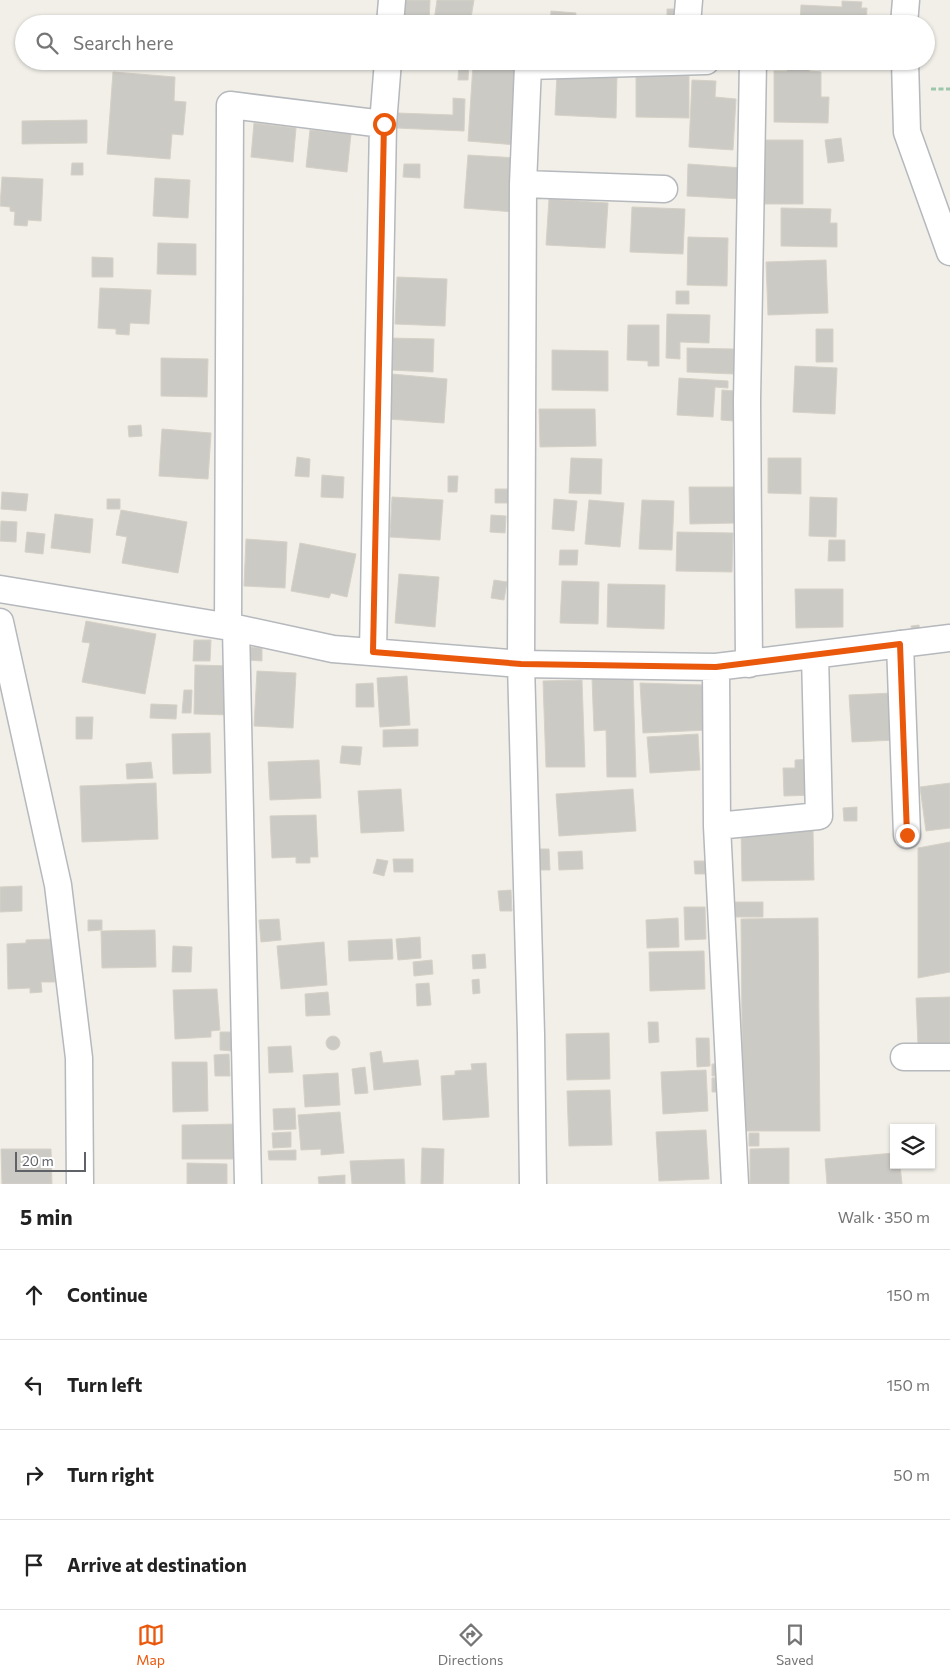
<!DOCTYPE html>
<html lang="en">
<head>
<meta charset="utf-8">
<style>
	:root { --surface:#fff; --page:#f2f2f2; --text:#222; --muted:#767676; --line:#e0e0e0; --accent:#ea580c }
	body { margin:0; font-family:Commissioner,sans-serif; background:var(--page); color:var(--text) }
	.controls { position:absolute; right:15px; bottom:15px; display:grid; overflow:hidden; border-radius:0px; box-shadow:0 1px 4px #0004 }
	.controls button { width:45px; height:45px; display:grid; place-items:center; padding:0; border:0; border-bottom:1px solid var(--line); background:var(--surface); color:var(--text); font:25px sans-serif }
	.scale { position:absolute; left:15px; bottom:12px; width:71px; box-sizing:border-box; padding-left:5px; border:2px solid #5f6368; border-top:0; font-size:14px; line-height:18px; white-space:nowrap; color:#5f6368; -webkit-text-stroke:4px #fff; paint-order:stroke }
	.stop { position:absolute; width:15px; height:15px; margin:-11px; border:4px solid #ea580c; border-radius:50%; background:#fff }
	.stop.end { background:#ea580c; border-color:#fff; box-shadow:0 1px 5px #0008 }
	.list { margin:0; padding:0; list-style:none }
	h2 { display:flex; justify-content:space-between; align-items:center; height:65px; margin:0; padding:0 20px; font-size:21px }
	h2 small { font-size:16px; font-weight:400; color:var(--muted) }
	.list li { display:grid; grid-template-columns:32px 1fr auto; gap:15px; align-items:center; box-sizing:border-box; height:90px; padding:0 20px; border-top:1px solid var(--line) }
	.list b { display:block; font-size:19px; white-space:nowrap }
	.list em { font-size:16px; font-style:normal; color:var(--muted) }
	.icon { flex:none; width:28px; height:28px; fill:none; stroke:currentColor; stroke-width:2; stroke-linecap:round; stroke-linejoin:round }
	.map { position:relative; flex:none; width:950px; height:1184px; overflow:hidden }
	.search { position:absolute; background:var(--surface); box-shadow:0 1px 4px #0004; left:15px; right:15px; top:15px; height:55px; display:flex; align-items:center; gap:12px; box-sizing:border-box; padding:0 18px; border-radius:28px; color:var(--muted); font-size:19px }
	.sheet { height:425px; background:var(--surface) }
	nav { display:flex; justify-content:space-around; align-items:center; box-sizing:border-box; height:70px; border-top:1px solid var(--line); background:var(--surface); font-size:14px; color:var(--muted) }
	nav a { display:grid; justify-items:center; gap:2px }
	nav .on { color:var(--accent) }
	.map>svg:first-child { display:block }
	.building { fill:#cccac5; stroke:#d6d1c6 }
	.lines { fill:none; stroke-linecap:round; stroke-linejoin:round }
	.minor-casing { stroke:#b5b8bc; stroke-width:29 }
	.path { stroke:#9cc7a9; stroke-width:3; stroke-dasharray:5 2.5; stroke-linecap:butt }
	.minor { stroke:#fff; stroke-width:26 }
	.route { stroke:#ea580c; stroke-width:6 }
</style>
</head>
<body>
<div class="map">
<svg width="950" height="1184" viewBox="0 0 950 1184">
	<rect width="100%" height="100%" fill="#f1efe8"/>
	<path class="building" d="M404,0H430L429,24H403Z
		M437,0H474L470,24H449L434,21Z
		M842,1L862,2L861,8H867L866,24H800L801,5L842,7Z
		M667,9H676V19H667Z
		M551,11L576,13L575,24H550Z
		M768,21L782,22V24H768Z
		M459,61H469L468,80H458Z
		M788,62L809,63V71L821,72V97H829L828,123L774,122V71H787Z
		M473,65L522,69L517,145L468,141Z
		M113,72L175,77L174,101L186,102L183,135L172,134L170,159L107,154Z
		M557,73L617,76L616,118L555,115Z
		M636,75L689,76V118L636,117Z
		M692,80L716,81L715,97L736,99L733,150L689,147Z
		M453,98L465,99L464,131L397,128V113L453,115Z
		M87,120V143L22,144V121Z
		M254,123L296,128L293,162L251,157Z
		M310,130L351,134L347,172L306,167Z
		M841,138L844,161L828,163L825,140Z
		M762,140H803V204H762Z
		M468,155L517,158L514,212L464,208Z
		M72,163H83V175H71Z
		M404,164H420V178L403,177Z
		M688,164L743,168L742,199L687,196Z
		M2,177L43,179L41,221L28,220L27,226L14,225L15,212L10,211V207L0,206Z
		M155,178L190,180L188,218L153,216Z
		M549,199L608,203L605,248L546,245Z
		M632,207L685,209L683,254L630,252Z
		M781,208L831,209L830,223H837V247L781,246Z
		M688,237L728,238L727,286L687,285Z
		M158,243L196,244V275L157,274Z
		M92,257L113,258V277H92Z
		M826,260L828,313L768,315L766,262Z
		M397,277L447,279L445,326L395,324Z
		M100,288L151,290L149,324L130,323L129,335L116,334V329L98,328Z
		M676,291H689V304H676Z
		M667,314L710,315L709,343L680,342V359L666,358Z
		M628,325H659V366H648V361L627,360Z
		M816,329H833V362H816Z
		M389,338L434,339L433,372L389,370Z
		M687,348L734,349V374L687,372Z
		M552,350L608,351V391L552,390Z
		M161,358L208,359L207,397L161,396Z
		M795,366L837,368L835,414L793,412Z
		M392,374L447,379L444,423L388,419Z
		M679,378L728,381V388L715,387L713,417L677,415Z
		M722,390L735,391L734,421L721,420Z
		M539,409H595L596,446L540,447Z
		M141,425L142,436L129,437L128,426Z
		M162,429L211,433L208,479L159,476Z
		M297,457L310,459L309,477L295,476Z
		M571,458L602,459L601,494L569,493Z
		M768,458H801V494L768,493Z
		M322,475L344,477L343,498L321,497Z
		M448,476H458L457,492H448Z
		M689,487H735V523L690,524Z
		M495,489H509V503H495Z
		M2,492L28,494L26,511L1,509Z
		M392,497L443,500L440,540L390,537Z
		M810,497L837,498L836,537L809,536Z
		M107,499H120V509H107Z
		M554,499L577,501L574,531L552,529Z
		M589,500L624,503L620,547L585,544Z
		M642,500L674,501L672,550L639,549Z
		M121,510L187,522L178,573L122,563L127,537L116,535Z
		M55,514L93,519L90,553L51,548Z
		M491,515L506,516L505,533L490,532Z
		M1,521L17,522L16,542L0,541Z
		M27,532L45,534L43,554L25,552Z
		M677,532L733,533L732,572L676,571Z
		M246,539L287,542L285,588L244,586Z
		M829,540H845V561H828Z
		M300,543L356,554L347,597L331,593L329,598L291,591Z
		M560,550H578L577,565H559Z
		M399,574L439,577L435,627L395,623Z
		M494,580L507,582L504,600L491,598Z
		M562,581L599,582L598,624L560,623Z
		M608,584L665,585L664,629L607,627Z
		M795,589H843V627L796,628Z
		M86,621L156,634L145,694L82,682L90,643L82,642Z
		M919,625L921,637L913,638L911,626Z
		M194,640H211L210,661H193Z
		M249,647L262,648V661L248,660Z
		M195,665L231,666L230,715L194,714Z
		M257,671L296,673L293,728L254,726Z
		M407,676L410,725L380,727L377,678Z
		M592,678H633L636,777H607L606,730L594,731Z
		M582,680L585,767H546L543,681Z
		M373,683L374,707H356V684Z
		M640,683L705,685L708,730L643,733Z
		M184,690H192L191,713H182Z
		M893,693L896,740L852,742L849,695Z
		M151,704L177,705L176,719L150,718Z
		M76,717H93L92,739H76Z
		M418,729V746L383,747V730Z
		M210,733L211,773L173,774L172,734Z
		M698,734L700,770L650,773L647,737Z
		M342,746L362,747L360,765L340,763Z
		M813,759L814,795L784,796L783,768H795V760Z
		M319,760L321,798L270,800L268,762Z
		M151,762L153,778L127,779L126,764Z
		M156,783L158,839L82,842L80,786Z
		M950,783V828L926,831L920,787Z
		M401,789L404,831L361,833L358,791Z
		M633,789L636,831L559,836L556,794Z
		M857,807V821H844L843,808Z
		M316,815L318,857H310V863H296V857L272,858L270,816Z
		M813,829L814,880L742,881L741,830Z
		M950,842V972L918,978V848Z
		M537,849H549L550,870H538Z
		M582,851L583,869L559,870L558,852Z
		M377,859L388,861L384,876L373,873Z
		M393,859H413V872H394Z
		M694,861H710L711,874H695Z
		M22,886V911L0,912V887Z
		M511,890L512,911H500L498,891Z
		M735,902H763V917H735Z
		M684,907H705L706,939L685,940Z
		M678,918L679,947L647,948L646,920Z
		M818,918L820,1131H743L741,919Z
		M279,919L281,940L261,942L259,920Z
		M88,920H102V930L88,931Z
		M155,930L156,967L102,968L101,931Z
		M420,937L421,958L398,960L396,939Z
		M53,939L55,982H41L42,992L30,993V988L8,989L7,944L26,943V940Z
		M392,939L393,959L349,961L348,941Z
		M324,942L327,985L281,989L277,946Z
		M173,946L192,947L191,972H172Z
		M704,951L705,989L650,991L649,952Z
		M485,954L486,968L473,969L472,955Z
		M432,960L433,974L414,976L413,962Z
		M479,979L480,993L473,994L472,980Z
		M429,983L431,1005L417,1006L416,984Z
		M217,989L220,1030L211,1031V1037L175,1039L173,990Z
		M328,992L330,1015L306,1016L305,994Z
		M950,997V1044L918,1045L916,998Z
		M648,1022H658L659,1042L649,1043Z
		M220,1032H232V1051L220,1050Z
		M609,1033L610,1079L567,1080L566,1034Z
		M326 1043a7 7 0 1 1 14 0a7 7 0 1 1-14 0Z
		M696,1038H709L710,1066L697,1067Z
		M291,1046L293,1072L269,1073L268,1047Z
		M381,1051L383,1063L418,1060L421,1085L374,1090L370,1053Z
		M229,1054L230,1076H215L214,1055Z
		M172,1062H207L208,1111L173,1112Z
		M486,1063L489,1117L443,1120L441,1076L455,1075V1071L472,1070L471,1064Z
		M712,1064H725V1076H712Z
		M365,1067L368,1093L355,1094L352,1069Z
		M706,1070L708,1111L663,1114L661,1072Z
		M338,1073L340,1105L305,1107L303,1075Z
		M724,1077V1092H712V1078Z
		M610,1090L612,1145L569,1146L567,1091Z
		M295,1108L296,1129L274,1130L273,1109Z
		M340,1112L344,1153L321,1155V1149L301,1150L298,1115Z
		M240,1124V1159H182V1125Z
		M706,1130L709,1179L659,1181L656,1132Z
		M291,1132V1147L273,1148L272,1133Z
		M749,1133H759V1146H749Z
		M422,1148L444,1149L443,1184H421Z
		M789,1148V1184H750V1149Z
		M1,1149H51L52,1184H2Z
		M296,1150V1160H269L268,1151Z
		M894,1153V1165H900L902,1184H827L825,1159Z
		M404,1159L405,1184H352L350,1161Z
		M187,1163L227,1164V1184H187Z
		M345,1175V1184H319L318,1177Z"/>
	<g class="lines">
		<defs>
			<path id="minor" d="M390,24L392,0
				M687,24L689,0
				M904,24L906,0
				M905,61L907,132L950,252
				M523,184L664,189
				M0,589L236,628L333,649L521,664L716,667L950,638
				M0,622L58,885L79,1058L80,1184
				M228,627L230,105L383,124
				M236,628L248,1184
				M900,644L907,835
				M373,652L383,124L388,61
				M749,664L747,401L753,61
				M716,667L717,826L735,1184
				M717,826L819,816L815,655
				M904,1057H950
				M533,1184L531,1034L521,664L523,184L528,66L706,61"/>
		</defs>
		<use href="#minor" class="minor-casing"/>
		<path class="path" d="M931,89H950"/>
		<use href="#minor" class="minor"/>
	</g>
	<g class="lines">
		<path class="route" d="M384,124L373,652L521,664L716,667L900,644L907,835"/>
	</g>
</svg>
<div class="controls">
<button><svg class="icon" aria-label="layers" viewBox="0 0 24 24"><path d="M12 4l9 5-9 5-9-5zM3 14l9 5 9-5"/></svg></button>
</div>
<div class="scale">20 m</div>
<div class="stop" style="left:384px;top:124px"></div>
<div class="stop end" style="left:907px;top:835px"></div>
<div class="search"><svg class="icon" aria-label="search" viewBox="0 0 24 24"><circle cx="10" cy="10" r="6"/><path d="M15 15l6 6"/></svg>Search here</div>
</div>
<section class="sheet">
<h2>5 min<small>Walk · 350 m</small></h2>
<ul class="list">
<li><svg class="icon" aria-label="ahead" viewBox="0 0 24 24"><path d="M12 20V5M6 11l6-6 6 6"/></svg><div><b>Continue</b></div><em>150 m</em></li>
<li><svg class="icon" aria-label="left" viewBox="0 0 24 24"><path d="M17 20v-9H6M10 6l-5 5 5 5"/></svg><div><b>Turn left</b></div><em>150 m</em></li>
<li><svg class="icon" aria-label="right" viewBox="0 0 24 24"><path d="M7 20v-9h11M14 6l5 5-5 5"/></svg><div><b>Turn right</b></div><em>50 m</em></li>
<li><svg class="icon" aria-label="arrive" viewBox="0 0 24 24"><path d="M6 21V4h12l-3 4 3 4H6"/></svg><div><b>Arrive at destination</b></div></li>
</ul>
</section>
<nav>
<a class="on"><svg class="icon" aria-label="map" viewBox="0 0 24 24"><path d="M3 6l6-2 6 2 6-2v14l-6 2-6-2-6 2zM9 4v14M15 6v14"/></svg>Map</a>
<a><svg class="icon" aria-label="directions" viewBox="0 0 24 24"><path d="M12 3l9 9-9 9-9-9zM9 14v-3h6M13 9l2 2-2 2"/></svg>Directions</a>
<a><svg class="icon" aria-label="saved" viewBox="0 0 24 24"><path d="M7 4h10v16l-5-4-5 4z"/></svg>Saved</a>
</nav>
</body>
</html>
